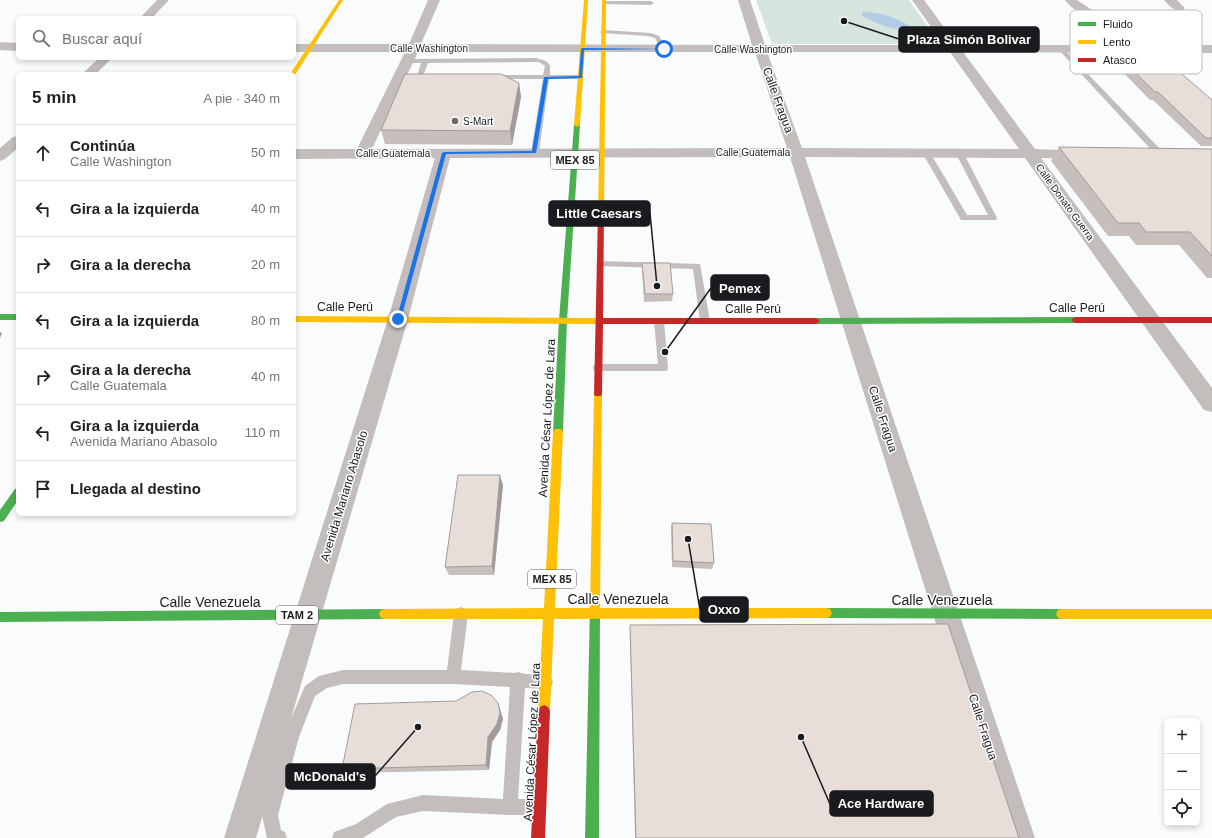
<!DOCTYPE html>
<html lang="es">
<head>
<meta charset="utf-8">
<style>
	:root { --surface:#fff; --page:#f2f2f2; --text:#202124; --muted:#757577; --line:#e0e0e0 }
	body { margin:0; font-family:Arial,sans-serif; background:var(--page); color:var(--text) }
	.controls { position:absolute; right:12px; bottom:12px; display:grid; overflow:hidden; border-radius:6px; box-shadow:0 2px 6px #0003 }
	.controls button { width:36px; height:36px; display:grid; place-items:center; padding:0; border:0; border-bottom:1px solid var(--line); background:var(--surface); color:var(--text); font:20px sans-serif }
	.stop { position:absolute; width:12px; height:12px; margin:-9px; border:3px solid #1a73e8; border-radius:50%; background:#fff }
	.stop.end { background:#1a73e8; border-color:#fff; box-shadow:0 1px 4px #0008 }
	.list { margin:0; padding:0; list-style:none }
	h2 { display:flex; justify-content:space-between; align-items:center; height:52px; margin:0; padding:0 16px; font-size:17px }
	h2 small { font-size:13px; font-weight:400; color:var(--muted) }
	.list li { display:grid; grid-template-columns:26px 1fr auto; gap:12px; align-items:center; box-sizing:border-box; height:56px; padding:0 16px; border-top:1px solid var(--line) }
	.list b { display:block; font-size:15px; white-space:nowrap }
	.list p { margin:0; font-size:13px; white-space:nowrap; color:var(--muted) }
	.list em { font-size:13px; font-style:normal; color:var(--muted) }
	.icon { flex:none; width:22px; height:22px; fill:none; stroke:currentColor; stroke-width:2; stroke-linecap:round; stroke-linejoin:round }
	.map { position:relative; flex:none; width:1212px; height:838px; overflow:hidden }
	.search { position:absolute; background:var(--surface); box-shadow:0 2px 6px #0003; left:16px; top:16px; width:280px; height:44px; display:flex; align-items:center; gap:10px; box-sizing:border-box; padding:0 14px; border-radius:6px; color:var(--muted); font-size:15px }
	.panel { position:absolute; background:var(--surface); box-shadow:0 2px 6px #0003; left:16px; top:72px; width:280px; height:444px; border-radius:6px }
	.map>svg:first-child { display:block }
	.green { fill:#d5e5dd }
	.water { fill:#b4cbe5 }
	.lines { fill:none; stroke-linecap:round; stroke-linejoin:round }
	.lane { fill:#c3bdbc; fill-rule:evenodd }
	.street { fill:#c3bdbc; fill-rule:evenodd }
	.fast { fill:#4caf50; fill-rule:evenodd }
	.slow { fill:#ffc107; fill-rule:evenodd }
	.jam { fill:#c62828; fill-rule:evenodd }
	.wall { fill:#c7bfbb }
	.shaded-wall { fill:#a29b99 }
	.building { fill:#e7deda; stroke:#a29b99 }
	.route { fill:#1a73e8 }
	.poi-dot { fill:#68696c; stroke:#fff; stroke-width:1.5 }
	.labels { text-anchor:middle; dominant-baseline:central; stroke-width:3; stroke-linejoin:round; paint-order:stroke }
	.far-street-label { font-size:10px; fill:#1a1b1e; stroke:#fff }
	.far-poi-label { font-size:10px; fill:#1a1b1e; stroke:#fff; text-anchor:start }
	.shield { fill:#fff; stroke:#5f5f62; stroke-width:1 }
	.shield-label { font-size:11px; font-weight:bold; fill:#1a1b1e }
	.street-label { font-size:12px; fill:#1a1b1e; stroke:#fff }
	.near-street-label { font-size:14px; fill:#1a1b1e; stroke:#fff }
	.key { fill:#fff; stroke:#babbbc; stroke-width:1 }
	.key-label { font-size:11px; fill:#1a1b1e }
	.leader { fill:none; stroke:#1a1b1e; stroke-width:1.5 }
	.callout-dot { fill:#1a1b1e; stroke:#fff; stroke-width:1.5 }
	.callout { fill:#1a1b1e; stroke:#1a1b1e; stroke-width:1.5 }
	.callout-label { font-size:13px; text-anchor:middle; font-weight:bold; fill:#fff }
</style>
</head>
<body>
<div class="map">
<svg width="1212" height="838" viewBox="0 0 1212 838">
	<rect width="100%" height="100%" fill="#fafbfd"/>
	<path class="green" d="M756,0H909L939,42L935,44H772Z"/>
	<path class="water" d="M862,12C880,12 895,17 910,26L911,29C894,32 876,23 862,16Z"/>
	<g class="lines">
		<path class="lane" d="M604,1H651L654,3L651,5L602,4V2Z
			M603,30L651,33L659,36L667,49L662,50L655,38L648,36L601,33L600,32Z
			M1059,48H1063L1164,153V157H1158L1059,50Z
			M536,58L546,61L550,65V75H581L584,77L581,79H549L539,152L535,154L531,152L543,79H493L490,77L493,75H543L545,66L539,62H533L428,63L423,76L420,78L417,76L421,63H407L404,61L407,59Z
			M924,152H930L931,154L967,215H988L956,154L957,152H963L997,218L996,220H961L923,154Z
			M600,261L700,264L710,321L705,324L700,321L693,269L597,266L596,264Z
			M659,318L664,321L668,368L667,371H594L593,368L594,365L598,364H658L654,321Z
			M461,607L466,609L468,614L461,670L515,673L518,672C528,676 541,673 551,677L553,682L551,687L546,689L525,688L518,799H537L543,801L545,807L543,813L537,815H510L423,811L396,817L363,838H332L334,832L356,824L387,804L423,795L503,799L510,687L453,684H343L327,688L315,696L299,737L278,815L281,830L285,832L287,838H267L262,815L283,737L305,686L319,676L343,670H447L454,614L456,609Z"/>
		<path class="street" d="M157,0H169L152,18H140Z
			M428,0H440L421,44L752,45L738,0H750L765,45H944L912,0H924L957,45H1139C1130,36 1121,28 1109,23C1093,17 1076,15 1065,0H1077L1092,10L1124,22L1139,31L1154,45H1212V53H1161L1162,54L1160,57C1154,58 1152,57 1147,53L963,52L1035,149L1090,151L1093,154L1090,157L1085,159L1041,158L1212,388V412L1204,410L1025,158L805,157L1035,838H1003L790,157L450,158L408,319L256,838H224L388,319L435,158L294,159V149H357L405,52H294V44H409ZM418,52H755L787,148L372,149ZM767,52H950L1019,149L802,148Z
			M1164,0H1177L1185,8L1183,10C1175,12 1169,6 1164,0Z
			M0,42L18,43V51L0,50Z
			M99,58H112L96,74H82Z
			M18,136V148L5,159L0,161V148L13,137Z"/>
		<path class="fast" d="M577,123L580,125L567,320L563,432L561,435H555L553,432L559,320L574,125Z
			M0,314H18V320H0Z
			M1075,317L1079,320L1075,323L816,324L812,321L816,318Z
			M18,488V500L4,521L0,522V510L15,489Z
			M595,601L599,602L600,606L599,838H585L590,606L591,602Z
			M826,608L1062,609L1066,610L1068,614L1066,618L1062,619L826,618L822,617L820,613L822,609Z
			M385,609L389,610L391,614L389,618L385,619L0,622V612Z"/>
		<path class="slow" d="M339,0H343L295,75L290,74Z
			M584,0H588L580,125L577,127L574,125Z
			M602,0H606L604,213L601,215L598,213Z
			M294,316L599,318L603,321L599,324L294,322Z
			M598,391L602,394L600,608H826L830,609L832,613L830,617L826,618L554,619L550,711L548,715L544,717L540,715L538,711L543,619H385L381,618L379,614L381,610L385,609L544,608L553,432L555,429H561L563,432L555,608H590L594,394Z
			M1062,609H1212V619H1062L1058,618L1056,614L1058,610Z"/>
		<path class="jam" d="M601,211L604,213L603,318H816L820,321L816,324H603L602,394L601,396H595L594,394L598,213Z
			M1075,317H1212V323H1075L1071,320Z
			M544,705L548,707L550,711L545,838H531L538,711L540,707Z"/>
	</g>
	<path class="wall" d="M1109,47L1212,100V146H1201L1153,100H1150L1105,54Z
		M519,83L521,97L512,145L385,144L381,130Z
		M1059,147L1212,149V278H1207L1179,245H1136L1129,236H1108L1051,161Z
		M642,263L673,294L672,301L644,302L642,271Z
		M503,485L494,575H449L445,567Z
		M672,523L714,563L712,569L672,567L671,529Z
		M630,625L1019,838H635L630,635Z
		M498,703L500,709L503,719L500,730L492,742L489,770L349,773L342,769Z"/>
	<path class="shaded-wall" d="M519,83L521,97L512,145L510,131Z
		M0,332L2,333L0,338Z
		M500,475L503,485L494,575L492,566Z
		M498,703L500,709L503,719L500,730L492,742L489,770L486,765L488,737Z"/>
	<path class="building" d="M1109,47L1152,48L1212,100V138H1206L1158,92H1155Z
		M405,74H501L519,83L510,131L381,130Z
		M1059,147L1212,149V256L1190,232H1146L1139,223H1118Z
		M642,263H670L673,294H645Z
		M458,475H500L492,566L445,567Z
		M672,523L711,524L714,563L673,561Z
		M948,624L1019,838H636L630,625Z
		M482,691L491,695L498,703L500,713L497,724L488,737L486,765L342,769L355,704L456,701L472,692Z"/>
	<path class="route" d="M582,48L666,49L584,50L582,78L548,79L536,153L446,154L401,319L396,321L442,153L444,152L532,151L544,77L579,76L581,49Z"/>
	<circle class="poi-dot" cx="455" cy="121" r="4"/>
	<g class="labels">
		<g class="far-street-label">
			<text x="429" y="48">Calle Washington</text>
			<text x="753" y="49">Calle Washington</text>
			<text x="753" y="152">Calle Guatemala</text>
			<text x="393" y="153">Calle Guatemala</text>
			<text transform="translate(1065 202) rotate(54)">Calle Donato Guerra</text>
		</g>
		<g class="far-poi-label">
			<text x="463" y="121">S-Mart</text>
		</g>
		<g class="shield">
			<rect x="551" y="151" width="48" height="18" rx="3"/>
			<rect x="528" y="570" width="48" height="18" rx="3"/>
			<rect x="276" y="606" width="42" height="18" rx="3"/>
		</g>
		<g class="shield-label">
			<text x="575" y="160">MEX 85</text>
			<text x="552" y="579">MEX 85</text>
			<text x="297" y="615">TAM 2</text>
		</g>
		<g class="street-label">
			<text transform="translate(778 100) rotate(70)">Calle Fragua</text>
			<text x="345" y="307">Calle Perú</text>
			<text x="1077" y="308">Calle Perú</text>
			<text x="753" y="309">Calle Perú</text>
			<text transform="translate(547 418) rotate(-87)">Avenida César López de Lara</text>
			<text transform="translate(883 419) rotate(72)">Calle Fragua</text>
			<text transform="translate(344 496) rotate(-73)">Avenida Mariano Abasolo</text>
			<text transform="translate(983 727) rotate(72)">Calle Fragua</text>
			<text transform="translate(532 742) rotate(-87)">Avenida César López de Lara</text>
		</g>
		<g class="near-street-label">
			<text x="618" y="599">Calle Venezuela</text>
			<text x="942" y="600">Calle Venezuela</text>
			<text x="210" y="602">Calle Venezuela</text>
		</g>
	</g>
	<rect x="1070" y="10" width="132" height="64" rx="6" class="key"/>
	<rect x="1078" y="22" width="18" height="4" fill="#4caf50"/>
	<rect x="1078" y="40" width="18" height="4" fill="#ffc107"/>
	<rect x="1078" y="58" width="18" height="4" fill="#c62828"/>
	<g class="key-label">
		<text x="1103" y="28">Fluido</text>
		<text x="1103" y="46">Lento</text>
		<text x="1103" y="64">Atasco</text>
	</g>
	<path class="leader" d="M844 21L899 39M657 286L650 213M665 352L711 288M688 539L700 610M418 727L375 776M801 737L830 804"/>
	<g class="callout-dot">
		<circle cx="844" cy="21" r="4"/>
		<circle cx="657" cy="286" r="4"/>
		<circle cx="665" cy="352" r="4"/>
		<circle cx="688" cy="539" r="4"/>
		<circle cx="418" cy="727" r="4"/>
		<circle cx="801" cy="737" r="4"/>
	</g>
	<g class="callout">
		<rect x="899" y="27" width="140" height="25" rx="4"/>
		<rect x="549" y="201" width="101" height="25" rx="4"/>
		<rect x="711" y="275" width="58" height="25" rx="4"/>
		<rect x="700" y="597" width="48" height="25" rx="4"/>
		<rect x="286" y="764" width="89" height="25" rx="4"/>
		<rect x="830" y="791" width="103" height="25" rx="4"/>
	</g>
	<g class="callout-label">
		<text x="969" y="44">Plaza Simón Bolivar</text>
		<text x="599" y="218">Little Caesars</text>
		<text x="740" y="293">Pemex</text>
		<text x="724" y="614">Oxxo</text>
		<text x="330" y="781">McDonald's</text>
		<text x="881" y="808">Ace Hardware</text>
	</g>
</svg>
<div class="controls">
<button>+</button>
<button>−</button>
<button><svg class="icon" aria-label="locate" viewBox="0 0 24 24"><circle cx="12" cy="12" r="6"/><path d="M12 2v4M12 18v4M2 12h4M18 12h4"/></svg></button>
</div>
<div class="stop" style="left:664px;top:49px"></div>
<div class="stop end" style="left:398px;top:319px"></div>
<div class="search"><svg class="icon" aria-label="search" viewBox="0 0 24 24"><circle cx="10" cy="10" r="6"/><path d="M15 15l6 6"/></svg>Buscar aquí</div>
<section class="panel">
<h2>5 min<small>A pie · 340 m</small></h2>
<ul class="list">
<li><svg class="icon" aria-label="ahead" viewBox="0 0 24 24"><path d="M12 20V5M6 11l6-6 6 6"/></svg><div><b>Continúa</b><p>Calle Washington</p></div><em>50 m</em></li>
<li><svg class="icon" aria-label="left" viewBox="0 0 24 24"><path d="M17 20v-9H6M10 6l-5 5 5 5"/></svg><div><b>Gira a la izquierda</b></div><em>40 m</em></li>
<li><svg class="icon" aria-label="right" viewBox="0 0 24 24"><path d="M7 20v-9h11M14 6l5 5-5 5"/></svg><div><b>Gira a la derecha</b></div><em>20 m</em></li>
<li><svg class="icon" aria-label="left" viewBox="0 0 24 24"><path d="M17 20v-9H6M10 6l-5 5 5 5"/></svg><div><b>Gira a la izquierda</b></div><em>80 m</em></li>
<li><svg class="icon" aria-label="right" viewBox="0 0 24 24"><path d="M7 20v-9h11M14 6l5 5-5 5"/></svg><div><b>Gira a la derecha</b><p>Calle Guatemala</p></div><em>40 m</em></li>
<li><svg class="icon" aria-label="left" viewBox="0 0 24 24"><path d="M17 20v-9H6M10 6l-5 5 5 5"/></svg><div><b>Gira a la izquierda</b><p>Avenida Mariano Abasolo</p></div><em>110 m</em></li>
<li><svg class="icon" aria-label="arrive" viewBox="0 0 24 24"><path d="M6 21V4h12l-3 4 3 4H6"/></svg><div><b>Llegada al destino</b></div></li>
</ul>
</section>
</div>
</body>
</html>
